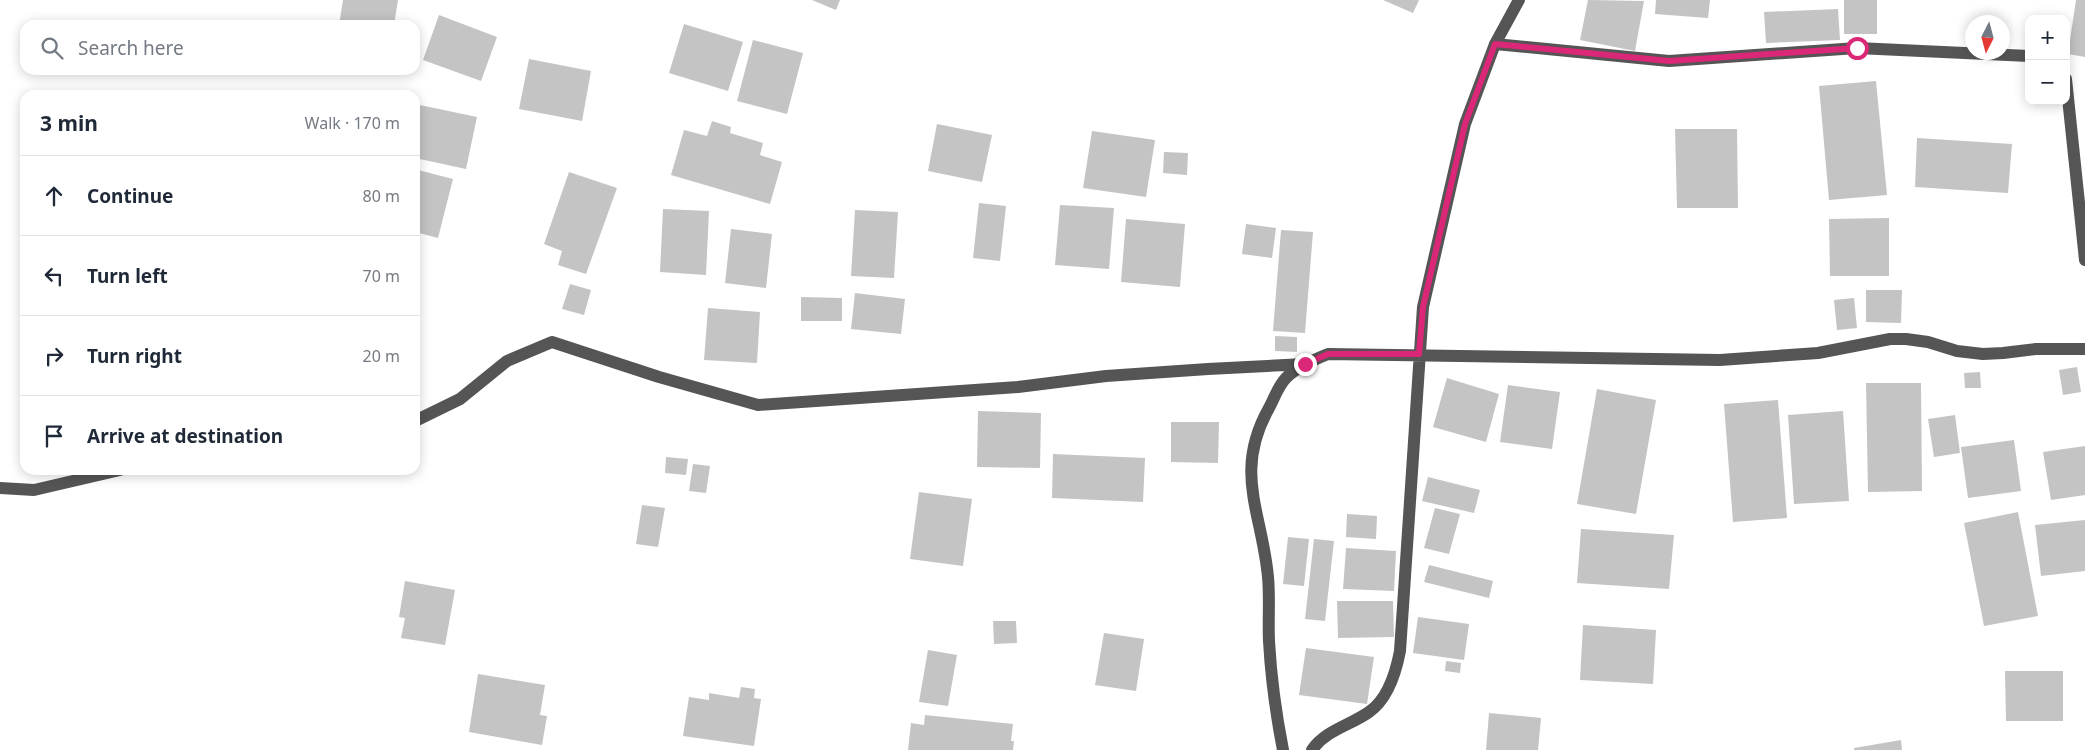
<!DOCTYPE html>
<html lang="en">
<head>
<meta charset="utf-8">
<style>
	:root { --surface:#fff; --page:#f2f2f3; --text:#1f2937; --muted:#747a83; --line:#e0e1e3 }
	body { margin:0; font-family:"Noto Sans",sans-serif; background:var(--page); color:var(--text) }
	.controls { position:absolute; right:15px; top:15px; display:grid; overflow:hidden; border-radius:10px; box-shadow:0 2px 12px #0003 }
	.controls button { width:45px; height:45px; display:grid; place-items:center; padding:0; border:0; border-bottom:1px solid var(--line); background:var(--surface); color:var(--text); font:25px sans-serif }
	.compass { position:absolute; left:1965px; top:15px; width:45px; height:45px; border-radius:50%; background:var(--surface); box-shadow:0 2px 12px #0003; rotate:186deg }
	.stop { position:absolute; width:15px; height:15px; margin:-11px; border:4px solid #db2777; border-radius:50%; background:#fff }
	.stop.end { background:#db2777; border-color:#fff; box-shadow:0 1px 5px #0008 }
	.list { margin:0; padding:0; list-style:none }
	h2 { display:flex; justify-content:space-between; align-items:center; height:65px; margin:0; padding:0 20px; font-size:21px }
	h2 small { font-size:16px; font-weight:400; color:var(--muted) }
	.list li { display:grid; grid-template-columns:32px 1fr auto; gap:15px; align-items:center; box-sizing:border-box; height:80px; padding:0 20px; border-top:1px solid var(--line) }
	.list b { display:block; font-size:19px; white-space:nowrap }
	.list em { font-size:16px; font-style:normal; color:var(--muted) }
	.icon { flex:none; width:28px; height:28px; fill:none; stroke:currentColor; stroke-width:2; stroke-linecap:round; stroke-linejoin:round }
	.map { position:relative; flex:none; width:2085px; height:750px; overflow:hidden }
	.search { position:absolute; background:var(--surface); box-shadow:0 2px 12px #0003; left:20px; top:20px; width:400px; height:55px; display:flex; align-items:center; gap:12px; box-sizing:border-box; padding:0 18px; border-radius:15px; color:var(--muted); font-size:19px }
	.panel { position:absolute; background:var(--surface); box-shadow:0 2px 12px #0003; left:20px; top:90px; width:400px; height:385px; border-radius:15px }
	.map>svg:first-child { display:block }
	.building { fill:#c4c4c4 }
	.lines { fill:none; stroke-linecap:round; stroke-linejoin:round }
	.minor { stroke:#555; stroke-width:12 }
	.route { stroke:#db2777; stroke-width:6 }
</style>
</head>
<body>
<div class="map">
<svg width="2085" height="750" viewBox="0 0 2085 750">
	<rect width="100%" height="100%" fill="#fff"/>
	<path class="building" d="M343,0H398L394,25H339Z
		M812,0H840L836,10Z
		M1383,0H1419L1413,13Z
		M1588,0L1644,1L1635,51L1580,40Z
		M1656,0H1710L1708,18L1655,14Z
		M1844,0H1877V34H1844Z
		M2076,0H2085V57L2068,54Z
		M1838,9L1840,40L1766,43L1764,12Z
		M439,15L497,37L481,81L423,60Z
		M684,24L743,42L728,91L669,73Z
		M753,40L803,53L787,114L737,101Z
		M529,59L591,71L582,121L519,109Z
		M1876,81L1887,195L1829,200L1819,86Z
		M415,104L477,117L466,169L415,158Z
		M712,121L731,127L730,133L763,143L760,155L782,162L770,204L671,175L684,130L707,136Z
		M937,124L992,135L982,182L928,171Z
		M1675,129H1737L1738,208H1677Z
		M1092,131L1155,140L1146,197L1083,188Z
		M1917,138L2012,144L2008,193L1915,187Z
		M1164,152L1188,153L1187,175L1163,173Z
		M418,170L453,179L438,238L415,232V175L417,176Z
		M569,172L617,188L586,274L558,265L562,251L544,244Z
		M979,203L1006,206L1000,261L973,258Z
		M1060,205L1114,208L1109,269L1055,265Z
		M663,209L709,211L706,275L660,272Z
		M855,210L898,212L894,278L851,276Z
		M1889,218V276H1830L1829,219Z
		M1126,219L1185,224L1180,287L1121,282Z
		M1246,224L1276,228L1272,258L1242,254Z
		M731,229L772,234L766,288L725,283Z
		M1281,230L1313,232L1305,333L1273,331Z
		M570,284L591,290L584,315L562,309Z
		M1866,290H1902L1901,323L1866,322Z
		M855,293L905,299L901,334L851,329Z
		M801,297L842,298V321H801Z
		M1854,298L1857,328L1837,330L1834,300Z
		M708,308L760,312L757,363L704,360Z
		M1275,336L1297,337V352L1275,351Z
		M2077,367L2081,392L2063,395L2059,370Z
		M1980,372L1981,388H1965L1964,373Z
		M1447,378L1499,394L1486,442L1433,427Z
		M1866,383H1921L1922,491L1868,492Z
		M1508,385L1560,392L1552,449L1500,442Z
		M1597,389L1656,400L1636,514L1577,504Z
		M1778,400L1787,518L1733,522L1724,404Z
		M978,411L1041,413L1040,468L977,467Z
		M1843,411L1849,501L1794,504L1788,415Z
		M1955,415L1960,453L1934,457L1928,419Z
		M1171,422H1219L1218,463L1171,462Z
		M2014,440L2021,491L1968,498L1961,447Z
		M2085,446V495L2051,500L2043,452Z
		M1053,454L1145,458L1143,502L1052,498Z
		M666,457L688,459L686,475L665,473Z
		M693,464L710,466L706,493L689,491Z
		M1428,477L1480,490L1474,513L1422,501Z
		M919,492L972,499L963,566L910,559Z
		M642,505L665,508L658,547L636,544Z
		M1435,508L1460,514L1449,554L1424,548Z
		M2018,512L2038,616L1984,626L1964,523Z
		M1347,514L1377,516L1376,539L1346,537Z
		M2085,520V571L2041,576L2035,525Z
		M1581,529L1674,535L1669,589L1577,583Z
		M1288,537L1309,539L1304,586L1283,584Z
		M1314,539L1334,541L1325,621L1305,619Z
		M1346,548L1396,551L1394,591L1343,589Z
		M1429,565L1493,581L1489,598L1424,582Z
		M405,581L455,590L445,645L401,638L405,618L399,617Z
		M1337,601H1393L1394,637L1338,638Z
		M1418,617L1469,624L1464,660L1413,653Z
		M993,621H1016L1017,643L994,644Z
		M1583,625L1656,630L1653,684L1580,680Z
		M1104,633L1144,639L1136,691L1095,685Z
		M1306,648L1374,657L1367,704L1299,695Z
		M928,650L957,655L948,706L919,702Z
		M1446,661L1461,663L1460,673L1445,671Z
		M2005,671H2063V721H2006Z
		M478,674L545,685L540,715L547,716L542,745L469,732Z
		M741,687L755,689L754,698L761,699L754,746L683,736L689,697L709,700V693L739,698Z
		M1489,713L1541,718L1538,750H1486Z
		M925,715L1013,724L1011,741H1014L1013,750H908L911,723L924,725Z
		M1901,740L1902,750H1854V748Z"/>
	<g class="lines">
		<path class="minor" d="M1495,44L1669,61L1857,48L2029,56
			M2066,79L2085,260
			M415,421L460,399L507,361L552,342L659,377L758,405L1018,387L1106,376L1208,369L1305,364
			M0,488L34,490L120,470
			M1283,750C1276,714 1271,678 1269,641C1268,620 1270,598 1268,577C1262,512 1233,472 1269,408C1274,399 1278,386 1286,378C1297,367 1313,360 1328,354L1720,360L1818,353L1890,339H1906L1928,342L1957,351L1983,354L2003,353L2036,349H2085
			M1312,750C1326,730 1349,726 1369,712C1388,699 1396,672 1400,651L1423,307L1465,124L1495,44L1519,0"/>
	</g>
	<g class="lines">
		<path class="route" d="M1305,364L1328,354H1419L1423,307L1465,124L1495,44L1669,61L1857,48"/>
	</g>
</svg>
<div class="controls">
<button>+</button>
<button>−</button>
</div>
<svg class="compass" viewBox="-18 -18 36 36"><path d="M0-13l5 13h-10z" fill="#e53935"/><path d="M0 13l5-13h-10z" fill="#747a83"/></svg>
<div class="stop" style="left:1857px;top:48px"></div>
<div class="stop end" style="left:1305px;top:364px"></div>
<div class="search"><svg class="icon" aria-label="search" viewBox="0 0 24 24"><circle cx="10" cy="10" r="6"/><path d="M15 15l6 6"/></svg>Search here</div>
<section class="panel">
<h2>3 min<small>Walk · 170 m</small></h2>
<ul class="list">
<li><svg class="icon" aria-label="ahead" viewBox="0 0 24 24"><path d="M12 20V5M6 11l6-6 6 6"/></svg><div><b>Continue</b></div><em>80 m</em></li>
<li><svg class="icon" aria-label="left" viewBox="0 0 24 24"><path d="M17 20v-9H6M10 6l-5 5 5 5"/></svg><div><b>Turn left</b></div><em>70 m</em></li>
<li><svg class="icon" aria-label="right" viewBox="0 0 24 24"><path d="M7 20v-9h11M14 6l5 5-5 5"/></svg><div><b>Turn right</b></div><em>20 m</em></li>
<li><svg class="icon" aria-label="arrive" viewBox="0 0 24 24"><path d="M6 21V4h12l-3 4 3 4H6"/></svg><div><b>Arrive at destination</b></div></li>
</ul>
</section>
</div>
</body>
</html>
